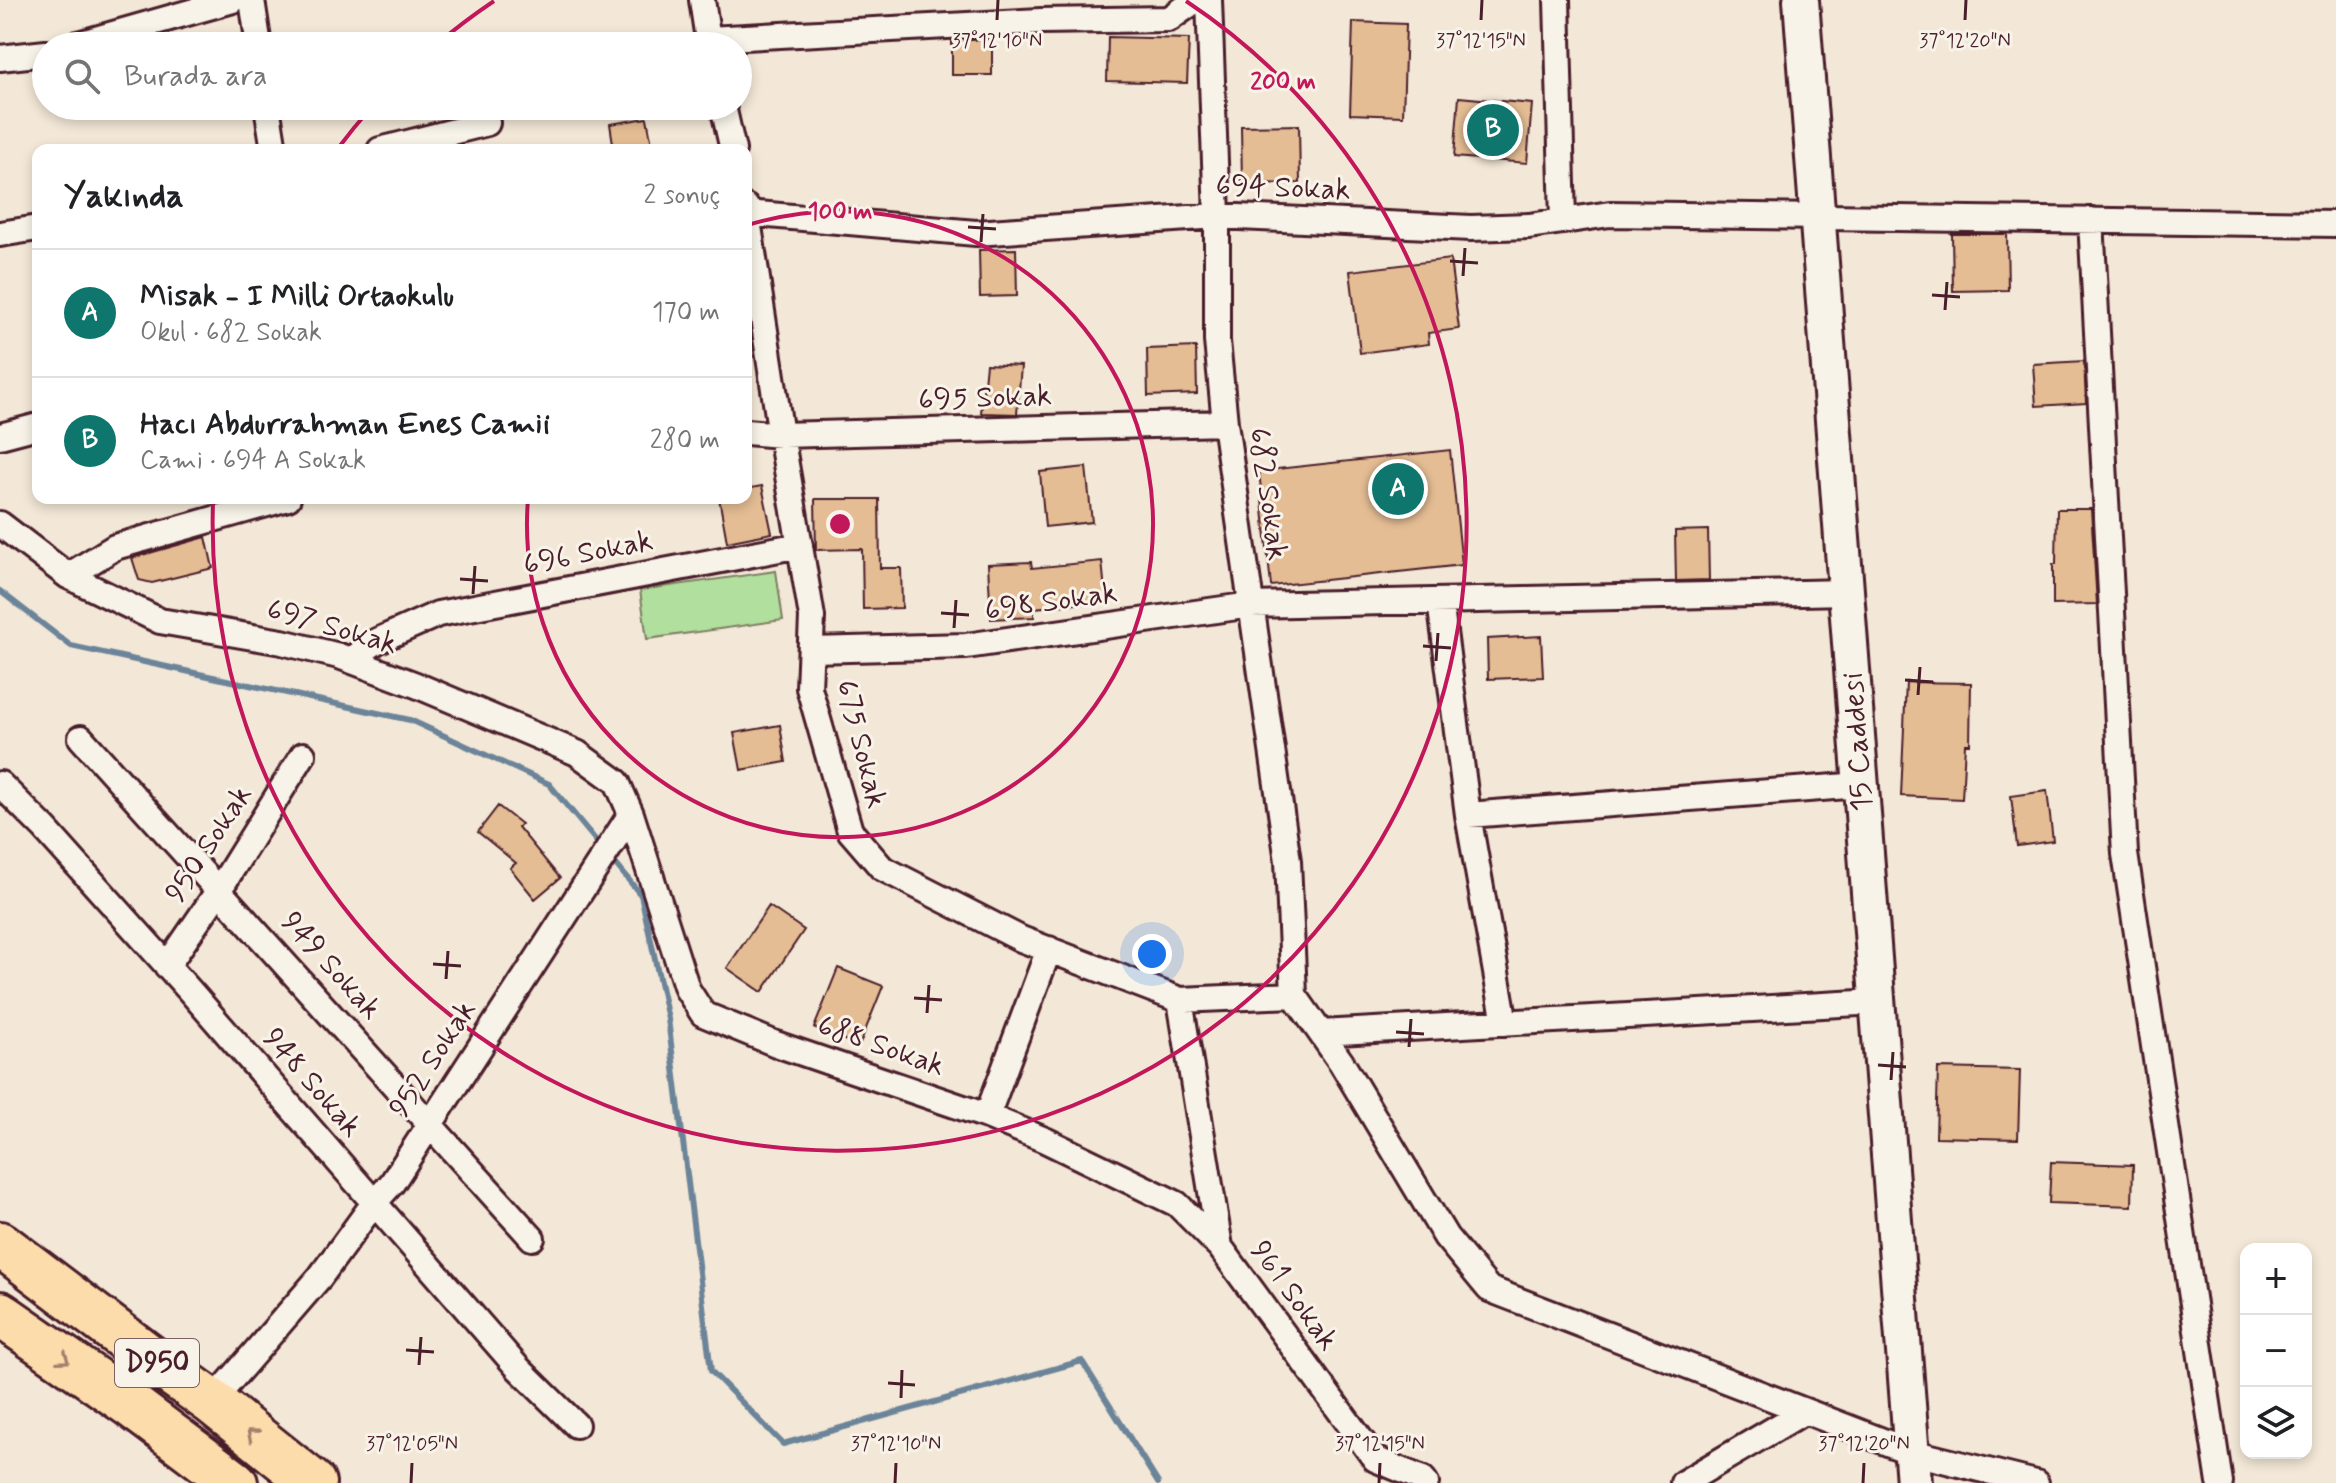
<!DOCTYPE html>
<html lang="tr">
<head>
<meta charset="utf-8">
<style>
	:root { --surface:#fff; --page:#f6f6f6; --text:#202124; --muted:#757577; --line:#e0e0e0; --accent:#0f766e }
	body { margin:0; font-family:Mynerve,sans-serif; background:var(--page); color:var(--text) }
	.controls { position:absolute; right:24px; bottom:24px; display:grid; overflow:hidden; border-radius:16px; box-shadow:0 4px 12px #0003 }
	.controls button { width:72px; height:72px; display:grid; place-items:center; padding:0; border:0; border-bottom:2px solid var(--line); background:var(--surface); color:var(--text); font:40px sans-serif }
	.you { position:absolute; left:1152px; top:954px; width:28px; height:28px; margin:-20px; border:6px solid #fff; border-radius:50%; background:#1a73e8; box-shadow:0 0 0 12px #1a73e833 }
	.badge { display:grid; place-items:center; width:52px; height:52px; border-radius:50%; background:var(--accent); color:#fff; font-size:26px; font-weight:700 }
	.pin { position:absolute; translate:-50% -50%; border:4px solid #fff; box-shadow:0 2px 8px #0006 }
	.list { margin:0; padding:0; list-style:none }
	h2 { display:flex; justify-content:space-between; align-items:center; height:104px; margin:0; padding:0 32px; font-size:34px }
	h2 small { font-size:26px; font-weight:400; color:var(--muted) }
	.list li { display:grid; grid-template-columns:52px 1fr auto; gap:24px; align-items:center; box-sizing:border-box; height:128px; padding:0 32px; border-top:2px solid var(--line) }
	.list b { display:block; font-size:30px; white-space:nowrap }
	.list p { margin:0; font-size:26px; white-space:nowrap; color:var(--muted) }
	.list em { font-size:26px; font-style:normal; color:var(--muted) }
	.icon { flex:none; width:44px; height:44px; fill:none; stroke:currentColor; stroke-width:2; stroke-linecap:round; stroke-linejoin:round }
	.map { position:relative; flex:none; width:2336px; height:1483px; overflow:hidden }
	.search { position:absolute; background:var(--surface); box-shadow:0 4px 12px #0003; left:32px; top:32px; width:720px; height:88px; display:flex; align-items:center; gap:20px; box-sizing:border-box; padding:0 28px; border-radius:44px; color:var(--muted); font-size:30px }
	.panel { position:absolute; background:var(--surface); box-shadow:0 4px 12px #0003; left:32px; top:144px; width:720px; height:360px; border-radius:16px }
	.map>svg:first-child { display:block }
	.green { fill:#b1df9d; stroke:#7e7f64; stroke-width:2 }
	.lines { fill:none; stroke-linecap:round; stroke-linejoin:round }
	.stream { stroke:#6c8499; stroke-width:6 }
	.building { fill:#e4bd94; stroke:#4a1f2b; stroke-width:2 }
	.street-casing { stroke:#4a1f2b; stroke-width:30 }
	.secondary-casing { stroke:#4a1f2b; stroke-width:40 }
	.highway-casing { stroke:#4a1f2b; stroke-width:50 }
	.street { stroke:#f7f3e8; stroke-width:24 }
	.secondary { stroke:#f7f3e8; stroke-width:34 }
	.highway { stroke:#fddcac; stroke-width:44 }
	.oneway { stroke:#a47e6c }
	.ticks { fill:none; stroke:#4a1f2b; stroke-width:3 }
	.ring { fill:none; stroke:#c2185b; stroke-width:4 }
	.labels { text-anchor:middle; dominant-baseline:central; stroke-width:6; stroke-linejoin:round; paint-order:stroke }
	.shield { fill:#f7f3e8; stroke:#7e5f64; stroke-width:2 }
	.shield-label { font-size:28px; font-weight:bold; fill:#4a1f2b }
	.street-label { font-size:30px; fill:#4a1f2b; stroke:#f7f3e8 }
	.ticks-label { font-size:20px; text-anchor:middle; fill:#4a1f2b; stroke:#f7f3e8; stroke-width:6; stroke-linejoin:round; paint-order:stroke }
	.centre { fill:#c2185b; stroke:#f7f3e8; stroke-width:4 }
	.ring-label { font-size:24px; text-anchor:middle; font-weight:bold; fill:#c2185b; stroke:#f7f3e8; stroke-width:6; stroke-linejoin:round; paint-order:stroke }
</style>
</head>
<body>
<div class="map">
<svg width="2336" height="1483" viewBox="0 0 2336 1483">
	<rect width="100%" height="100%" fill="#f3e8d7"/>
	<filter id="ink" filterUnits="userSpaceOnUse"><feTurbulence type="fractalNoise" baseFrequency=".0125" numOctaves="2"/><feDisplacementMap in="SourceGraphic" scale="16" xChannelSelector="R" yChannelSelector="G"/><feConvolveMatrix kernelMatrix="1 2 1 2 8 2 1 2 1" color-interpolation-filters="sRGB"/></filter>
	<g filter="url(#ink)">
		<path class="green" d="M776,571L783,620L647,639L640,590Z"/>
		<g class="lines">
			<path class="stream" d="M0,591L71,646L410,720L549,784L602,848
				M609,856L641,895L668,1019L711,1371L783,1444L1082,1361L1158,1483"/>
		</g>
		<path class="building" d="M1353,22L1406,24L1403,116L1350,114Z
			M1108,37L1189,39L1187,83L1107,81Z
			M992,39V75H952V41Z
			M1459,97L1532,104L1527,163L1454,157Z
			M647,118L653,150H614L610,124Z
			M1299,125L1300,183L1242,184L1241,126Z
			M1952,234H2007L2008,290L1953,291Z
			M1016,249L1017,296L980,297L979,250Z
			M1450,259L1459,329L1428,333L1429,344L1360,353L1350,271Z
			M1196,347L1197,394L1148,396L1147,349Z
			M2084,361L2086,403L2036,406L2033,364Z
			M986,364L1021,366L1017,414L981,413Z
			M1450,450L1462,565L1271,586L1259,471Z
			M1086,467L1092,522L1045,527L1040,472Z
			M762,486L772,533L727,542L719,498H746V489Z
			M815,499H879L880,568H901L902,608L863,609L862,549L816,550Z
			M2057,509H2091L2097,604L2053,605V564H2056Z
			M1708,530L1709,580L1676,581L1675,531Z
			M206,537L213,568L152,583L139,580L132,558Z
			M1102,561L1106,601L1034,608V617L991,619L988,564L1031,562L1032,568Z
			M1541,636L1543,677L1488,679L1487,639Z
			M1906,682L1971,683L1970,744H1965L1962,799L1901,796Z
			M780,725L786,762L741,770L734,733Z
			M2047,791L2053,841L2017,846L2011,796Z
			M498,806L521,824L518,827L560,878L535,899L510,868L516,863L478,832Z
			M769,906L804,930L762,992L727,968Z
			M838,968L883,986L859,1046L814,1028Z
			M1938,1068L2020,1070L2018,1139L1936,1137Z
			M2051,1162L2133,1165L2132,1206L2049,1203Z"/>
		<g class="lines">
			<defs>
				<path id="street" d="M252,0L259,46
					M702,0L709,46
					M1209,0L1217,216V341L1225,423L1288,861L1294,995
					M1557,0L1563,221
					M708,39L1041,21L1169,19L1196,0
					M71,46L233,0
					M0,58L46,53
					M267,106L274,150
					M723,106L733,150
					M380,150L487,123
					M746,207L781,435L812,617L809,688L850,831L882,868L1021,939L1180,1000L1294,995
					M746,213L976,233L1217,216L1471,228L1529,226L1610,214L2336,224
					M2091,220L2125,854L2220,1483
					M0,234L38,228
					M746,432L781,435L1225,423
					M0,436L38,426
					M0,524L68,576L160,621L282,642L339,656L416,685L577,753L617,782L631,814L687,989L703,1014L776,1044L987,1116L1045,1140L1177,1204L1220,1247
					M68,576L115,547L288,498
					M1440,601L1468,815L1505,1023
					M811,650L966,646L1251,605L1846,592
					M350,660L377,641L438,614L800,545
					M81,738L532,1238
					M0,784L45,829L191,992L518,1368L576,1425
					M1468,815L1861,785
					M167,966L219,890L303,755
					M1294,995L1341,1062L1446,1237L1489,1289L1911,1452L2036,1483
					M1180,1000L1220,1247L1375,1459L1423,1479L1426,1483
					M1321,1033L1877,1002
					M987,1116L1049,949
					M212,1402L320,1277L374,1203L392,1183L631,814
					M1683,1483L1805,1411"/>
				<path id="secondary" d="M1801,0L1914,1483"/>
				<path id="highway" d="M0,1244L152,1359L212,1402L313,1483
					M0,1314L131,1405L235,1483"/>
			</defs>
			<use href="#street" class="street-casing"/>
			<use href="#secondary" class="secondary-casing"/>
			<use href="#highway" class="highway-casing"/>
			<use href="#street" class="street"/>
			<use href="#secondary" class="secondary"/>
			<use href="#highway" class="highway"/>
		</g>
		<defs><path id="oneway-chevron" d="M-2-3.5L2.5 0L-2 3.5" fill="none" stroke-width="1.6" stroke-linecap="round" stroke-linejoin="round" transform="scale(2)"/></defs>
		<g class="oneway">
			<use href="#oneway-chevron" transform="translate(64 1359) rotate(35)"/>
			<use href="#oneway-chevron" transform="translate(252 1434) rotate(-141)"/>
		</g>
	</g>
	<path class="ticks" d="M997,20L998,0M1481,20L1482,0M1965,20L1966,0M968,227L996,229M981,242L983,214M1450,261L1478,263M1463,276L1465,248M1932,295L1960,297M1945,310L1947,282M460,579L488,581M473,594L475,566M941,613L969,615M954,628L956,600M1423,646L1451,648M1436,661L1438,633M1905,680L1933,682M1918,695L1920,667M433,964L461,966M446,979L448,951M914,998L942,1000M927,1013L929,985M1396,1032L1424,1034M1409,1047L1411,1019M1878,1065L1906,1067M1891,1080L1893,1052M406,1350L434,1352M419,1365L421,1337M888,1383L915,1385M901,1398L902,1370M411,1483L412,1463M895,1483L896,1463M1379,1483L1380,1463M1863,1483L1864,1463"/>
	<g class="ring">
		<path d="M748 225A313 313 0 1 1 528 499"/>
		<path d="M339 147A627 627 0 0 1 370 109M437 44A627 627 0 0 1 494 1M1186 1A627 627 0 1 1 213 502"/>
	</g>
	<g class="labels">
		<rect class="shield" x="115" y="1339" width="84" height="48" rx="6"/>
		<g class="shield-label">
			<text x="157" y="1363">D950</text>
		</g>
		<g class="street-label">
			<text transform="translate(1283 188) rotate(2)">694 Sokak</text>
			<text transform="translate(985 398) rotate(-2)">695 Sokak</text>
			<text transform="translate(1268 494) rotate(82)">682 Sokak</text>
			<text transform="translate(588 553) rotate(-11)">696 Sokak</text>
			<text transform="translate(1051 602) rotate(-8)">698 Sokak</text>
			<text transform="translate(332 627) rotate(16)">697 Sokak</text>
			<text transform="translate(1858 742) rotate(-94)">15 Caddesi</text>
			<text transform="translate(861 744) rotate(76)">675 Sokak</text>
			<text transform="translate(209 844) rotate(-57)">950 Sokak</text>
			<text transform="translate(331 966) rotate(48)">949 Sokak</text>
			<text transform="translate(881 1046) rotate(19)">688 Sokak</text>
			<text transform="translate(433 1059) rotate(-57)">952 Sokak</text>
			<text transform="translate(312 1083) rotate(49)">948 Sokak</text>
			<text transform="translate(1294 1296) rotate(54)">961 Sokak</text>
		</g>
	</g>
	<g class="ticks-label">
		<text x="997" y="47">37°12'10"N</text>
		<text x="1481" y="47">37°12'15"N</text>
		<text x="1965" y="47">37°12'20"N</text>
		<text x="412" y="1450">37°12'05"N</text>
		<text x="896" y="1450">37°12'10"N</text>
		<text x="1380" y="1450">37°12'15"N</text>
		<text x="1864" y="1450">37°12'20"N</text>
	</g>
	<circle cx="840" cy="524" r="12" class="centre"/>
	<g class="ring-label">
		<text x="1283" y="89">200 m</text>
		<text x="840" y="219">100 m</text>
	</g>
</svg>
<div class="controls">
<button>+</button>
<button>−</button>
<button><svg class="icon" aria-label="layers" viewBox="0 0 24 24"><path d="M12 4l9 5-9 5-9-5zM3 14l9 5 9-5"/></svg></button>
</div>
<div class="you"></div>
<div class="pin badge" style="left:1398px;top:489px">A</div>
<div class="pin badge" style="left:1493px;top:130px">B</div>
<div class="search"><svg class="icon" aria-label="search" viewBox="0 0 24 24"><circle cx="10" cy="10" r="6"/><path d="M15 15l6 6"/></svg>Burada ara</div>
<section class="panel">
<h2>Yakında<small>2 sonuç</small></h2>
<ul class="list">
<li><span class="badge">A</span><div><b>Misak - I Milli Ortaokulu</b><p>Okul · 682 Sokak</p></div><em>170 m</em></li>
<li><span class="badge">B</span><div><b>Hacı Abdurrahman Enes Camii</b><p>Cami · 694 A Sokak</p></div><em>280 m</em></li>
</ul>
</section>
</div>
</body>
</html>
